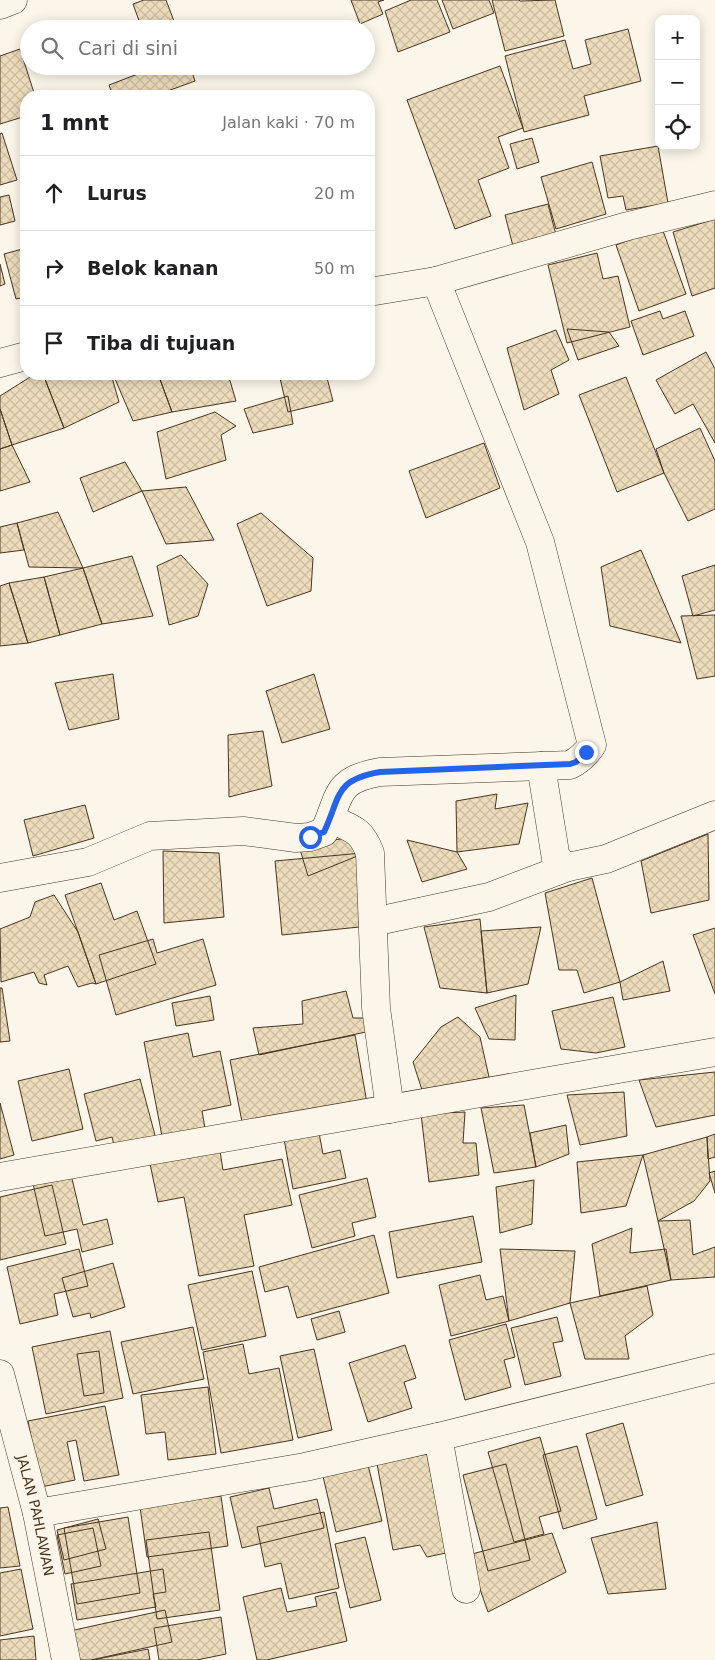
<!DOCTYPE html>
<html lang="id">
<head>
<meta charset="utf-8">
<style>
	:root { --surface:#fff; --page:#f6f6f6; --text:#202124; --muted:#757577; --line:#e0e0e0 }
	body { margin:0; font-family:"DejaVu Sans",sans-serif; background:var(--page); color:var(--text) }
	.controls { position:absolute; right:15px; top:15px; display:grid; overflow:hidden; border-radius:10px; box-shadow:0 2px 12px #0003 }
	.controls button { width:45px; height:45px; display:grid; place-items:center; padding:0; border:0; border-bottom:1px solid var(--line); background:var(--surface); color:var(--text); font:25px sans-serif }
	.stop { position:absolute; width:15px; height:15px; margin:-11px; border:4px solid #2563eb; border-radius:50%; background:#fff }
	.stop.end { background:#2563eb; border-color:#fff; box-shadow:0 1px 5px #0008 }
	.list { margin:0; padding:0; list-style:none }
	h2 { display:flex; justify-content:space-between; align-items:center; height:65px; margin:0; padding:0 20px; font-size:21px }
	h2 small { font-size:16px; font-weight:400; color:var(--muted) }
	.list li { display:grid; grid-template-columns:32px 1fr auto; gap:15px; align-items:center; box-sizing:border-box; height:75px; padding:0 20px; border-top:1px solid var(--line) }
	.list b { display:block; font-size:19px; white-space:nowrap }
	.list em { font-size:16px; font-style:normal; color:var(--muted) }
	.icon { flex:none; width:28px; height:28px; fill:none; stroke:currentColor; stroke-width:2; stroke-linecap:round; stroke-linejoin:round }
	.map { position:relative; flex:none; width:715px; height:1660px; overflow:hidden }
	.search { position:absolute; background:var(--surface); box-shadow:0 2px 12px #0003; left:20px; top:20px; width:355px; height:55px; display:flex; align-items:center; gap:12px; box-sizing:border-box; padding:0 18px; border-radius:28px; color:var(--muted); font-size:19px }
	.panel { position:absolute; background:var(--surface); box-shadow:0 2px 12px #0003; left:20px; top:90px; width:355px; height:290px; border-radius:20px }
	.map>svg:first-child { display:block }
	.building { fill:url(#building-cross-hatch); stroke:#4a3520 }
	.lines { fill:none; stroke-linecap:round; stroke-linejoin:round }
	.minor-casing { stroke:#4a3520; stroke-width:29 }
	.secondary-casing { stroke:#4a3520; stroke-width:29 }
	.minor { stroke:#fbf6e9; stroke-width:28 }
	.secondary { stroke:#fbf6e9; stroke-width:28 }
	.route { stroke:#2563eb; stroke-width:6 }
	.labels { text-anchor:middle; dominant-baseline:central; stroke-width:4; stroke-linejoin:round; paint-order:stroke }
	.street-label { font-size:14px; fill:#4a3520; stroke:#fbf6e9 }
</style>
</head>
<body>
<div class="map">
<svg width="715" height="1660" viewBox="0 0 715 1660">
	<defs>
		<pattern id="building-cross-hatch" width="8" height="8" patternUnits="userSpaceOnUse" patternTransform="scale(1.25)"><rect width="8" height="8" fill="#ecdcbc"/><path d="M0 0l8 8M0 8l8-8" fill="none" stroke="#ccbda1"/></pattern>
	</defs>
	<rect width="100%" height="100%" fill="#fbf6e9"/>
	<path class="building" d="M144,0H166L177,29H142L133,4Z
		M351,0H384L378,2L383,14L360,24Z
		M411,0H437L450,32L398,52L385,11Z
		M442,0H489L494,13L453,29Z
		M492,0H519L520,1L555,0L564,36L505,51Z
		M628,29L641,81L584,96L589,115L524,132L505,56L565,40L573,69L591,64L585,40Z
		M20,49L35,96H26V116L0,124V56Z
		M155,66H190L195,81L154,96H113L109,85L156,67Z
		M500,66L523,128L498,137L509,168L478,180L491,216L455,229L407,100Z
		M2,133L17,180L0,185V134Z
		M532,138L539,162L517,169L510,144Z
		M658,146L668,203L626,210L623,196L608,198L600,156Z
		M592,162L606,214L556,229L541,177Z
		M9,195L15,221L0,225V197Z
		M548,204L558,243L515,254L505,215Z
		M715,219V288L692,296L673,232Z
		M662,228L686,294L639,311L616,245Z
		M26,248V297L16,299L4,254Z
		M597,253L603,279L618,276L630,327L567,343L548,265Z
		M0,264L5,284L0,286Z
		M660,311L663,319L685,311L694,336L643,355L631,321Z
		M567,329L609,332L619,346L578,360Z
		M556,330L569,360L551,370L559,394L524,410L507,348Z
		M706,352L715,369V443L693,404L675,414L656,380Z
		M35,374H43L64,428L12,445L0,409V396Z
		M43,374H111L119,402L64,428Z
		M113,374H158L172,412L133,421Z
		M158,374H228L236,401L172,412Z
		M279,374H326L333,401L288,412Z
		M626,377L664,473L617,492L579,395Z
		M288,396L293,424L253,433L244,409Z
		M0,409L12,445L0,449Z
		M215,412L236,426L221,435L226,460L166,479L157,432Z
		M700,428L715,461V509L688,521L664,473L656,449Z
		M484,443L500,488L426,518L409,471Z
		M12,445L30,482L0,491V449Z
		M125,462L142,491L93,512L80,478Z
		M186,487L214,540L166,544L142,491Z
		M58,512L83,568L29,567L17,523Z
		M261,513L313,558L311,591L267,606L237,524Z
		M17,523L24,550L0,553V527Z
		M641,550L681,643L610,626L601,567Z
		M181,555L208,584L198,616L169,625L157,566Z
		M132,556L153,616L102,624L83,568Z
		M715,565V610L693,616L682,576Z
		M83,568L102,624L60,635L44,577Z
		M44,577L60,635L28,643L9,583Z
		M9,583L28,643L0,646V586Z
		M715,615V676L697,679L681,616Z
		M113,674L119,719L69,730L55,683Z
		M314,674L330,729L282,743L266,691Z
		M263,731L272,786L229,797L228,735Z
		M497,794L495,809L528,803L519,844L457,852L456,801Z
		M85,805L94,838L33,856L24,820Z
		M708,834L709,900L651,913L641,861Z
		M346,838L360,855L308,876L299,846Z
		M407,840L457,852L467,869L422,882Z
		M163,851L219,853L224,917L164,923Z
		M362,853L369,926L282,935L275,861Z
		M592,878L620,982L584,993L577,970H559L545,893Z
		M101,883L114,920L137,911L156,964L96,984L65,895Z
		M54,895L78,932L96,984L92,983L78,987L68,966L44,975L47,985L39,983L34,972L1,982L0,929L30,917L35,902Z
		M480,919L487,993L440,988L424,927Z
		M541,927L528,984L487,993L481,931Z
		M715,928V994L693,935Z
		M153,939L157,953L203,939L216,985L116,1015L99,955Z
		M663,961L670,991L623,1000L620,982Z
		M0,988H2L10,1041L0,1042Z
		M346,991L353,1018H376L375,1030L259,1055L253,1028L303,1024L302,1001Z
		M516,995L515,1040L489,1039L475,1008Z
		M210,996L214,1020L176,1026L172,1003Z
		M613,997L625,1047L596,1053L561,1049L552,1011Z
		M458,1017L480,1037L489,1077L422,1090L413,1062L441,1027Z
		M188,1033L193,1057L220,1051L231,1105L202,1111L205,1128L162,1136L144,1042Z
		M355,1035L367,1103L243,1127L230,1060Z
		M69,1069L83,1129L32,1141L18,1081Z
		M715,1072V1115L656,1127L639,1080Z
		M140,1079L156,1139L115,1149L112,1137L96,1141L84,1094Z
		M624,1092L627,1136L580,1145L567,1095Z
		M0,1103L14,1155L0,1159Z
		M524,1105L536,1167L494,1173L481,1108Z
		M465,1112L463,1143H476L479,1175L429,1182L421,1114Z
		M566,1125L569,1154L536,1167L530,1133Z
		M319,1133L323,1154L340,1150L346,1178L293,1189L284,1139Z
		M715,1134V1157L708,1159L707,1137Z
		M707,1137L710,1181L694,1201L658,1221L643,1155Z
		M219,1145L223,1170L282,1159L292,1205L244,1215L254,1266L199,1276L184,1197L158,1202L149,1159Z
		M643,1155L626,1206L581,1213L577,1162Z
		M69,1166L83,1225L107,1219L113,1244L82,1252L77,1229L45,1236L31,1175Z
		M715,1171V1193L709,1173Z
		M367,1178L376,1217L352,1223L355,1236L312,1248L299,1195Z
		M534,1180L532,1224L500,1233L496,1187Z
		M52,1185L66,1244L0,1260V1197Z
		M473,1216L482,1262L397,1278L389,1232Z
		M690,1220L693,1255L715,1247V1277L671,1280L658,1221Z
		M632,1228L630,1253L666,1249L671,1280L600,1296L592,1244Z
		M374,1235L389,1293L297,1318L288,1286L265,1292L259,1267Z
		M79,1249L88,1286L54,1294L58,1315L20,1324L7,1267Z
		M500,1249L575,1251L570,1303L509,1321Z
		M113,1263L125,1307L91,1318L90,1313L73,1317L62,1278Z
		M252,1271L266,1336L202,1350L188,1285Z
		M480,1275L486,1300L503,1296L509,1321L451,1336L439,1285Z
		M647,1286L653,1315L625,1336L629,1359H585L570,1303Z
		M339,1311L345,1332L317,1340L311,1319Z
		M557,1317L563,1341L553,1343L561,1376L525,1385L511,1328Z
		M506,1324L515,1357L504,1360L511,1387L465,1400L449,1340Z
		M193,1327L204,1379L133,1394L121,1342Z
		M110,1331L123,1398L46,1414L32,1347Z
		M243,1344L249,1374L279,1368L293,1440L221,1453L203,1352Z
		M405,1345L416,1378L404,1382L412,1408L368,1422L349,1363Z
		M314,1349L332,1430L298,1438L280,1356Z
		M99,1351L104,1393L84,1396L77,1354Z
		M208,1387L216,1454L168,1460L165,1432L146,1434L141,1395Z
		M105,1406L119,1475L84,1481L76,1440L67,1442L75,1480L41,1487L28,1421Z
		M623,1423L643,1495L606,1506L586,1434Z
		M540,1437L561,1511L539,1517L544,1534L514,1542L488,1452Z
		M577,1446L597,1519L563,1529L543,1455Z
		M427,1454L446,1553L427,1557L420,1545L393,1550L377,1464Z
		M367,1461L382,1521L336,1532L322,1472Z
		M506,1464L530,1560L488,1571L463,1475Z
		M269,1488L274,1509L317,1499L324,1528L242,1548L230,1497Z
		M221,1496L228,1546L147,1557L140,1507Z
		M8,1507L20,1566L0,1568V1508Z
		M324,1512L339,1588L289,1599L281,1563L265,1567L257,1527Z
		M128,1517L140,1593L77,1604L64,1528Z
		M98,1519L106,1549L64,1560L57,1530Z
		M657,1522L666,1589L608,1594L591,1538Z
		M93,1528L101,1566L65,1574L57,1535Z
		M209,1532L220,1610L157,1619L146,1540Z
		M552,1533L566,1572L488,1612L468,1555Z
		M365,1537L381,1600L350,1608L335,1544Z
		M21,1569L33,1629L0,1636V1573Z
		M163,1569L166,1592L153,1594L156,1607L77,1620L71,1584Z
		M281,1588L287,1612L317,1606L315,1597L336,1592L347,1641L267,1660H257L243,1597Z
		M165,1610L172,1642L91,1660H76L70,1631Z
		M221,1617L226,1654L197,1660H159L154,1628Z
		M34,1636L36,1660H0V1640Z
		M148,1649L150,1660H92Z"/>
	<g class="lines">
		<defs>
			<g id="minor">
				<path d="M369,292L436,281L628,226L715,205"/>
				<path d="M0,363L26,356"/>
				<path d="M541,766L556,859L568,867L606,859L715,815"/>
				<path d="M331,819C352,829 361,829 370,853L376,1008L390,1109"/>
				<path d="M0,878L88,862L150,836L243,831L296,838L310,837L324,832C341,796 334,780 380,772L570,765C580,760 586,754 592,745L540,542L436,281"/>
				<path d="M373,922L489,897L568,867"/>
				<path d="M0,1177L715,1052"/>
				<path id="s1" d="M0,1374L37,1513L66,1660"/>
				<path d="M438,1437L466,1589"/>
				<path d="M37,1513L305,1467L438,1437L715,1368"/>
			</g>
			<path id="secondary" d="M0,5L13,0"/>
		</defs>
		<use href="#minor" class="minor-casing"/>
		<use href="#secondary" class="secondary-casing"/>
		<use href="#minor" class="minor"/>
		<use href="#secondary" class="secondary"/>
	</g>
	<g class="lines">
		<path class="route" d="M310,837L324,832C341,796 334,780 380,772L570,764L576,762L586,752"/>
	</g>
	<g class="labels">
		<g class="street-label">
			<text stroke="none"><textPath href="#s1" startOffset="146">JALAN PAHLAWAN</textPath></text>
		</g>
	</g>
</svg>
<div class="controls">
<button>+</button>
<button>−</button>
<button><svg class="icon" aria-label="locate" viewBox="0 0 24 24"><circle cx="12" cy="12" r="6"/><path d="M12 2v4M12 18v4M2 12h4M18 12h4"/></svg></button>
</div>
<div class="stop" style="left:310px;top:837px"></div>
<div class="stop end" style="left:586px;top:752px"></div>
<div class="search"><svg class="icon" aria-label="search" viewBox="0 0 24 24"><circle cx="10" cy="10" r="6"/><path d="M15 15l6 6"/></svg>Cari di sini</div>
<section class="panel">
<h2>1 mnt<small>Jalan kaki · 70 m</small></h2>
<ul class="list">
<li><svg class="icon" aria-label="ahead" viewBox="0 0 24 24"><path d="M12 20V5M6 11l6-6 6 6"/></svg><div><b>Lurus</b></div><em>20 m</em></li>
<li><svg class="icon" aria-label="right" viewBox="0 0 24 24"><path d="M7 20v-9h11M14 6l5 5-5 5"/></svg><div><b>Belok kanan</b></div><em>50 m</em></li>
<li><svg class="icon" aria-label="arrive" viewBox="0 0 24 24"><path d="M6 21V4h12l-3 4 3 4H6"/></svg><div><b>Tiba di tujuan</b></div></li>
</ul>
</section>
</div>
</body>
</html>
